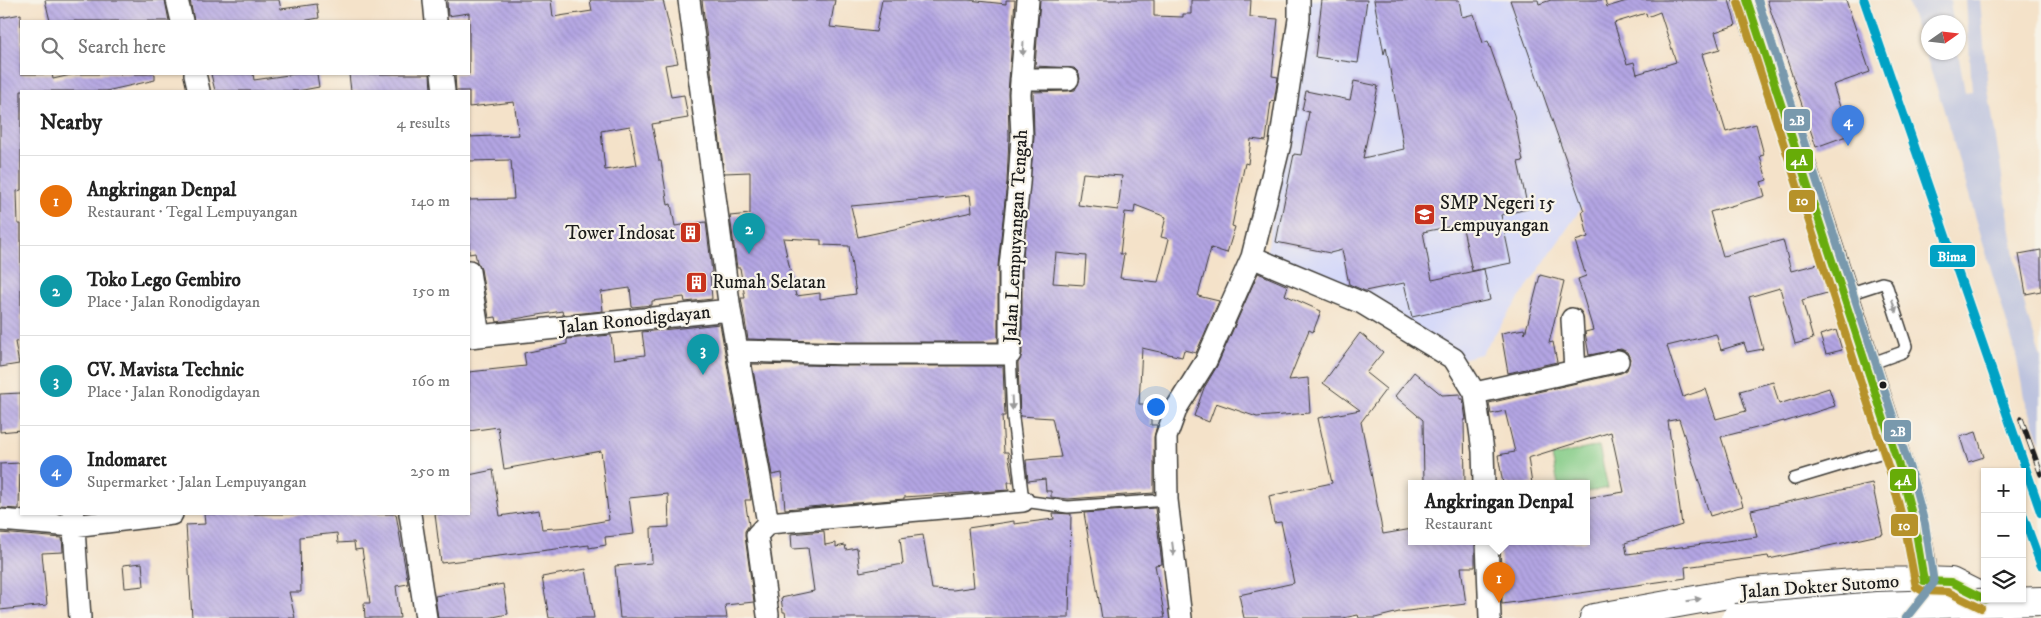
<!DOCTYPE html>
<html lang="en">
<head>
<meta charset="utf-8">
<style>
	:root { --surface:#fff; --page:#f2f2f2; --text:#222; --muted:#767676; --line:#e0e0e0; --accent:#c8321e }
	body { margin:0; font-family:"IM FELL DW Pica",serif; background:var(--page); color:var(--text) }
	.controls { position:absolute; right:15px; bottom:15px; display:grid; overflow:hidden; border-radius:0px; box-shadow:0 1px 4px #0004 }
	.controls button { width:45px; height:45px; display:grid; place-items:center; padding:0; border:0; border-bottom:1px solid var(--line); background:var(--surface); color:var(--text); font:25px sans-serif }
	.compass { position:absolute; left:1921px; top:15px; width:45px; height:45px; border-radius:50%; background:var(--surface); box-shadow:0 1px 4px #0004; rotate:76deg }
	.you { position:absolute; left:1155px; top:406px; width:18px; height:18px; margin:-12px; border:4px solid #fff; border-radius:50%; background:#1a73e8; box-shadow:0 0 0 8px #1a73e833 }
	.badge { display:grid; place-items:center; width:32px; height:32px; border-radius:50%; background:var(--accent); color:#fff; font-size:16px; font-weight:700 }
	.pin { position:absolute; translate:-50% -41px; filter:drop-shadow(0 1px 2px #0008) }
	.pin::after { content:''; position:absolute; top:26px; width:18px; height:15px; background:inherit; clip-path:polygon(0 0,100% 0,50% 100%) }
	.popup { position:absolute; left:1408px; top:480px; width:182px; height:65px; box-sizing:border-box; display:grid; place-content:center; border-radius:0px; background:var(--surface); filter:drop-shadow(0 1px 4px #0005); font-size:16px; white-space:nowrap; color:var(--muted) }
	.popup b { font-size:19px; color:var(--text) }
	.popup::after { content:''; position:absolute; left:50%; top:100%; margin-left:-10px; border:10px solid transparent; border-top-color:var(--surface) }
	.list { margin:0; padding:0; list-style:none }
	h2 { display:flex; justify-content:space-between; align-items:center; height:65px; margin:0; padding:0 20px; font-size:21px }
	h2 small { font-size:16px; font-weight:400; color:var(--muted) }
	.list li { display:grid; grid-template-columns:32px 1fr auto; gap:15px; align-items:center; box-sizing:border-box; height:90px; padding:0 20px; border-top:1px solid var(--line) }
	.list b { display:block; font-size:19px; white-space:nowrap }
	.list p { margin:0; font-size:16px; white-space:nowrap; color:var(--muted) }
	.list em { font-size:16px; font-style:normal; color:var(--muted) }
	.icon { flex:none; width:28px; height:28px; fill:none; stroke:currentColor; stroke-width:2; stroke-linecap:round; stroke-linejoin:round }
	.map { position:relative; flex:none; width:2041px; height:618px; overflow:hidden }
	.search { position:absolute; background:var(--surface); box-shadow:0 1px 4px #0004; left:20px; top:20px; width:450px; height:55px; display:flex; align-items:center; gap:12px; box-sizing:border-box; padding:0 18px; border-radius:0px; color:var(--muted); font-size:19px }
	.panel { position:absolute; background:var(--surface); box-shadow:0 1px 4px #0004; left:20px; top:90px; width:450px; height:425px; border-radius:0px }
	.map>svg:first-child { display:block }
	.built { fill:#d4d8f9 }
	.railway { fill:#bdc3de }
	.green { fill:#84cc87; stroke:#507452 }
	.building { fill:url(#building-back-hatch); fill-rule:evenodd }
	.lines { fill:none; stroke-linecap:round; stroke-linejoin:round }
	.lane-casing { stroke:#3c3a36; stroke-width:14 }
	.street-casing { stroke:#3c3a36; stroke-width:24 }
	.secondary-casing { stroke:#3c3a36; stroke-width:30 }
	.lane { stroke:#fff; stroke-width:11 }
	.street { stroke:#fff; stroke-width:21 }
	.secondary { stroke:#fff; stroke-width:28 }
	.rail-casing { stroke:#1c1c1c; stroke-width:5.5 }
	.rail { stroke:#f7f3e8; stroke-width:4; stroke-dasharray:11; stroke-linecap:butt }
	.secondary-bridge-casing { stroke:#3c3a36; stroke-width:30; stroke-linecap:butt }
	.secondary-bridge { stroke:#fff; stroke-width:28 }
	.bus-1-casing { stroke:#f7f3e8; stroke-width:11 }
	.bus-2-casing { stroke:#f7f3e8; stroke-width:11 }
	.bus-3-casing { stroke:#f7f3e8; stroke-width:11 }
	.bus-1 { stroke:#67ac08; stroke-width:8 }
	.bus-2 { stroke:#b6922a; stroke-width:8 }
	.bus-3 { stroke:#7999ad; stroke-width:8 }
	.rail-1-casing { stroke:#f7f3e8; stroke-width:12 }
	.rail-1 { stroke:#01a2c5; stroke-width:9 }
	.oneway { fill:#999 }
	.bus-dot { fill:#1c1c1c; stroke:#f7f3e8; stroke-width:2 }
	.labels { text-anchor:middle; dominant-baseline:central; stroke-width:4.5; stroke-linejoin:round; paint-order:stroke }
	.poi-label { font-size:19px; fill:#1c1c1c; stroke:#f7f3e8; text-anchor:start }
	.street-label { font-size:19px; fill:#1c1c1c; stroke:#f7f3e8 }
	.line-badge { stroke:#f7f3e8; stroke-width:2 }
	.badge-label { font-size:14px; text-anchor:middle; font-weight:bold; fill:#fff }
</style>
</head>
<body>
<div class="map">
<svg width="2041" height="618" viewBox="0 0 2041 618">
	<defs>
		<pattern id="building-back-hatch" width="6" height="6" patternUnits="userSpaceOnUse" patternTransform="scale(1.25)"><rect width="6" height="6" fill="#b3a5e3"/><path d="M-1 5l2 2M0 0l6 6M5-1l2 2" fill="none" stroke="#998dc2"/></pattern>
	</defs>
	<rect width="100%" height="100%" fill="#f7f3e8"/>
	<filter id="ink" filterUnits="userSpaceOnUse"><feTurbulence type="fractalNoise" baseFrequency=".02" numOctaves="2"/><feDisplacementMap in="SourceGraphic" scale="10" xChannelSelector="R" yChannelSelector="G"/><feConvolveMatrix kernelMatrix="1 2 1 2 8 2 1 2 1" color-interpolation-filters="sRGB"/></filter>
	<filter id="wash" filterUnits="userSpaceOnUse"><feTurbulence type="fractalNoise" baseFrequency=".0096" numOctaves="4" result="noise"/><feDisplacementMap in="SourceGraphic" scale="20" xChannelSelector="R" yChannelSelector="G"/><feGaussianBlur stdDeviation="1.12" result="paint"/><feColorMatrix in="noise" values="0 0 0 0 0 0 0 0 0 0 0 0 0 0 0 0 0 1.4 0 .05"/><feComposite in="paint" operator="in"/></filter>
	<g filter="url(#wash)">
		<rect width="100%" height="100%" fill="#f4e2c9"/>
		<path class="built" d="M1303,0H1543L1604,175L1481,354L1452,361L1267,254Z"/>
		<path class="railway" d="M1907,0H1950L1953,22H1928V52L1958,53L1965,92L1972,91L1966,0H1980L1988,89L2019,281L2027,315L2041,358V443L2024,397L2016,354L1944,110Z"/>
		<path class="green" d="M1599,446L1608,488L1587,492L1586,484H1558L1552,456Z"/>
		<g id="blocks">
			<path class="building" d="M45,0H165L169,21H50Z
				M190,0H279L281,9L317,4L319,18L302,21H194Z
				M447,0H551L553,17L592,11L590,0H663L678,63L665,65L671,97L684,95L688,118L652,124L659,161H661L668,205L671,204L675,226L706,222L712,272L710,273L712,299L685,302L684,297L652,301V305L632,307L630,288L601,292L603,311L563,315L562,311L497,322L496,317L489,318L481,269L477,262L475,253L469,254V200L514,199L511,160L469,161V137L519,135L514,102L469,107V91H456L455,74H469V13L448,16ZM630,126L637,165L605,170L601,131Z
				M702,0H835L830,27L876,32L882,0H968L1006,4V0H1015L1008,93L1009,136L1007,182L998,266V342H849L748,339L741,298H745L740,268H737L730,216L750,214V172L724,173ZM970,195L972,212L858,237L851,206ZM783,238L821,240V245L849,246L856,294L820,299V293L796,296Z
				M1040,0H1154V16L1183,17V14H1191V0H1251L1250,17L1278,19L1272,76L1278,77L1274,102L1271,101L1266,141L1251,139L1248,164L1245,163L1232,226L1235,227L1227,253L1211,248L1198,296L1219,301L1196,353L1184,350L1182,357L1142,348L1139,404H1151V425H1157L1154,437V493L1068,499L1051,497V491H1046L1045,479L1028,481L1026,460L1061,457L1052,418L1020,416L1018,363L1022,354V267L1034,137L1033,92L1068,91L1075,90L1080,79L1079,73L1074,68L1035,66ZM1083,173L1122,176L1118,210L1078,205ZM1135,205L1166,217L1161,237L1169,239L1158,282L1120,278L1124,254H1120L1125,212L1134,213ZM1056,253L1086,256L1084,285L1053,283Z
				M1322,0H1367L1358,63L1315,57Z
				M1374,0H1459L1462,17L1474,14L1483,43L1488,41L1514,115L1523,161L1518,162L1528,209L1501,215L1511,263L1472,271L1462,224L1423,232L1432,280L1484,269L1490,300L1412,317L1404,283L1365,291L1349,284L1342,250L1330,253L1276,242L1294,154L1301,155L1309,112L1302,110L1306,91L1350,100L1354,81L1378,86L1363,158L1404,149L1386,47L1384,54Z
				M1510,0H1538L1539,4L1551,0H1605L1607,7L1630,0H1729L1736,25L1715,32L1720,49L1702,54L1726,132L1756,124L1764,155L1760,156L1767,180L1761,182L1765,196L1710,212L1723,256L1783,240L1791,271L1818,264L1827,293L1802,300L1813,339L1795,344L1780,288L1749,297L1763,349L1747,352L1744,343L1721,350L1716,334L1667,346L1683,397L1706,389L1716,419L1746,411L1740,391L1773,382L1779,404L1829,388L1835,406L1784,422V421L1721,437L1743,506L1710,516L1679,419L1668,421L1682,525L1625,543L1627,554L1757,537L1751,510L1872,483L1883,534L1769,559L1768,556L1685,567L1686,578L1502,604L1500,542H1586V498L1624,492L1611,432L1528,458L1532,484H1503L1498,455L1515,452L1505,411L1491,414L1489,403L1621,373L1627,370L1630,359L1627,352L1621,349L1589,355L1585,332L1593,330L1578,279L1586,276L1575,241L1588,237L1582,211H1584ZM1660,12L1676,62L1637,74L1634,62L1627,64L1614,23L1646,13L1647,17Z
				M1767,0H1846L1870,72L1833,85L1849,135L1816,147Z
				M21,14V74H52L53,79L75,74H155V80L106,91H21V190L17,191L18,224H21V341L15,342L19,364L0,367V18Z
				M211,74H253L254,80L295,74H317L319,87L298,91H215Z
				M349,74H430L431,91H351Z
				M2041,250V291L2026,294L2019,254Z
				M1258,273L1288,286L1285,295L1321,311L1313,332L1309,330L1289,380L1308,378L1310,413L1257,417L1216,403L1209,422L1194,416L1204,388L1217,366Z
				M1540,275L1564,281L1549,343L1553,342L1557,362L1508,373L1501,333L1524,329L1525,334Z
				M720,324L751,500H745L749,525L745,531V536L754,602L725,605L727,618H620L615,566L652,563L651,528L669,527L668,494L629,498L634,534L605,537L606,545L589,548V545L441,563L435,514H469V475L493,470L500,516L539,510L542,529L570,527L609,520L601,451L504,469L498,427L469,431V372L526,366L524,353L567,344V339L611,335L614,359L645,355L642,332Z
				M1836,330L1842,350L1826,354L1820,335Z
				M1360,333L1383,352L1366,373L1386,389L1361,422L1383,534L1412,529V542H1475V567H1461L1466,604L1399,612L1375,618H1359L1358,615L1343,618H1244L1239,595L1294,583L1281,522L1274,523L1269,496L1332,483L1318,418L1360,410L1323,383Z
				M752,364L849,366H1003L1005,416H1002L1004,452H1008L1013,482H1008L1009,490L904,497V499L785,509L782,473L772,475Z
				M1414,372L1442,395L1460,394V399H1463L1466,420H1464L1465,484H1424L1423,420L1395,396Z
				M21,393V430L0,432V394Z
				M1976,432L1984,457L1968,462L1960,437Z
				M20,463L19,509L0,508V464Z
				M1155,508L1162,564L1155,565L1165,618H1102L1084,513Z
				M1053,513L1071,514L1069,618H786L785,612H783L781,598L814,591L808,548L792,549L791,534L824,531L825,545L836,543V547L845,545L846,550L857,548L860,572L903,564L900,538L923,535L932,589L953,590L974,587L968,528L1014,521V524L1054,519Z
				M204,514H396L408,584L396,586L400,618H365L364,603H370L362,549L355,550L354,542L338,543L337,533L300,537L301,592H289L295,618H192L186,525L205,524Z
				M0,533L62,538L63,552L42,553L47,605L0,610Z
				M142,563L144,586L125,588L123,565Z
				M586,569L594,618H549L542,577Z
				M503,584L508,614L488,618H438L435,596Z"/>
		</g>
	</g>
	<g filter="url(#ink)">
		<use href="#blocks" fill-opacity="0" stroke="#3c3a36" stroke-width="1"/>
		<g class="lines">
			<defs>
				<path id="lane" d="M1845,295L1882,283L1886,284L1906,346L1903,352L1867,365
					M1010,354L1013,418L1023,501L1068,507L1167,500
					M1794,479L1893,449"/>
				<path id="street" d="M177,0L182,21
					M434,0L436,21
					M195,74L199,91
					M442,74L444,91
					M1021,79H1068
					M1252,257L1362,303L1454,359L1475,393L1483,451L1484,484
					M469,271L479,336
					M730,310L768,523L757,535L768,615
					M469,337L730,310L689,0
					M738,351L849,354H1010V266L1019,183L1022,136L1020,94L1028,0
					M1575,371L1618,361
					M1475,393L1575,371L1572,319
					M73,514L80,618
					M410,514L426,618
					M0,520L73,526L172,514
					M768,523L1023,501
					M1487,542L1490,618
					M1181,618L1167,500L1166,437L1177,407L1206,361L1252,257L1280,144L1299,19V0"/>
				<path id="secondary" d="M1747,0C1787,122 1829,244 1867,366C1889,436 1916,507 1924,581L1893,618
					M2007,602L2041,601
					M1594,618L1740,592L1867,582L1924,581L1951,582L1985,599"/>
			</defs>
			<use href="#lane" class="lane-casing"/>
			<use href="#street" class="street-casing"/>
			<use href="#secondary" class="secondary-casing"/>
			<use href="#lane" class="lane"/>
			<use href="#street" class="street"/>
			<use href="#secondary" class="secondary"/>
			<defs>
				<path id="rail" d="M2021,419L2041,474"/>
			</defs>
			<use href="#rail" class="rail-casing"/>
			<use href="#rail" class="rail"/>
			<defs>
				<path id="secondary-bridge" d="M1736,618L1877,606L2007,602"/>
			</defs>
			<use href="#secondary-bridge" class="secondary-bridge-casing"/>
			<use href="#secondary-bridge" class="secondary-bridge"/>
			<defs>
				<path id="bus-1" d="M1747,0L1901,472L1915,526L1924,581L1951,582L1985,599"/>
				<path id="bus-2" d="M1738,3L1891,475L1905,528L1916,587L1923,591L1948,592L1981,608"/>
				<path id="bus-3" d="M1758,0L1910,469L1925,524L1934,583L1906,618"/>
			</defs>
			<use href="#bus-1" class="bus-1-casing"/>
			<use href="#bus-2" class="bus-2-casing"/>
			<use href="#bus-3" class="bus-3-casing"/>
			<use href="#bus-1" class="bus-1"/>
			<use href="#bus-2" class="bus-2"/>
			<use href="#bus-3" class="bus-3"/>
			<defs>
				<path id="rail-1" d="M1864,0L2041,513
					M2022,513L2041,565"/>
			</defs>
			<use href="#rail-1" class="rail-1-casing"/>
			<use href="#rail-1" class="rail-1"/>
		</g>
		<defs><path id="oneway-solid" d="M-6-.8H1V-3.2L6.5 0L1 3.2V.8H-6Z" transform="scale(1.25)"/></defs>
		<g class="oneway">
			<use href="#oneway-solid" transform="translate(1023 49) rotate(94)"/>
			<use href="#oneway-solid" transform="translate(1894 306) rotate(73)"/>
			<use href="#oneway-solid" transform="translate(1012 403) rotate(87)"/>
			<use href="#oneway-solid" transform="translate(1173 549) rotate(83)"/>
			<use href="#oneway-solid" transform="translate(1694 600) rotate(-10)"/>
		</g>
	</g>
	<defs>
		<symbol id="school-square" viewBox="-11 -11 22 22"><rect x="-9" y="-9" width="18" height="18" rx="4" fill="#c8321e" stroke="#f7f3e8"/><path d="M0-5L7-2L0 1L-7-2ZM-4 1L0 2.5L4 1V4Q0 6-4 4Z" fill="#fff"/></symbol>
		<symbol id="building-square" viewBox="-11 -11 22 22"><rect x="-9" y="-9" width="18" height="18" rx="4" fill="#c8321e" stroke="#f7f3e8"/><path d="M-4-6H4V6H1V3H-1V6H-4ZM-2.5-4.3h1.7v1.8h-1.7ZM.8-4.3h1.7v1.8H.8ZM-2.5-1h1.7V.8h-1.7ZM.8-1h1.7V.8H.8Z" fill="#fff"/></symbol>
	</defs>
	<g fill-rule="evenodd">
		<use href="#school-square" x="1412" y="202" width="25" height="25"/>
		<use href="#building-square" x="678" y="220" width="25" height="25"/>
		<use href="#building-square" x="684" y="270" width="25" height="25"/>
	</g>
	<circle class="bus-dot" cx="1883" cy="385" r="4.5"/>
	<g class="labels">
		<g class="poi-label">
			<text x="1440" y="203">SMP Negeri 15<tspan x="1440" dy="22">Lempuyangan</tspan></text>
			<text x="675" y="233" text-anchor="end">Tower Indosat</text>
			<text x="712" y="282">Rumah Selatan</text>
		</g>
		<g class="street-label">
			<text transform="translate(1016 236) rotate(-87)">Jalan Lempuyangan Tengah</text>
			<text transform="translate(635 320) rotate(-6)">Jalan Ronodigdayan</text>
			<text transform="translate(1820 587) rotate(-4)">Jalan Dokter Sutomo</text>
		</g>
	</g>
	<g class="line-badge">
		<rect x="1783" y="108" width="28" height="24" rx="5" fill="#7999ad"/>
		<rect x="1785" y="148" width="29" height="24" rx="5" fill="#67ac08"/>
		<rect x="1788" y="189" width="28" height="24" rx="5" fill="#b6922a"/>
		<rect x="1929" y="244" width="47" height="24" rx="5" fill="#01a2c5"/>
		<rect x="1883" y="419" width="29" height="24" rx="5" fill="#7999ad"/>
		<rect x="1889" y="468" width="28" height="24" rx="5" fill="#67ac08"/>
		<rect x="1890" y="513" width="29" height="24" rx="5" fill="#b6922a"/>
	</g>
	<g class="badge-label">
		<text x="1797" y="125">2B</text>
		<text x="1799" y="165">4A</text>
		<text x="1802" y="205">10</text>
		<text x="1952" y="261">Bima</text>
		<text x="1898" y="436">2B</text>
		<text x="1903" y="485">4A</text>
		<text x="1904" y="530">10</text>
	</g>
</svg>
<div class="controls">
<button>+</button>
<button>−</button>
<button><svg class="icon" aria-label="layers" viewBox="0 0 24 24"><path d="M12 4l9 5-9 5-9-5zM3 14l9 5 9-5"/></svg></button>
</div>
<svg class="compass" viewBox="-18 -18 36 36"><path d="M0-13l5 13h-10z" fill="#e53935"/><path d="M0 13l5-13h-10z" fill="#767676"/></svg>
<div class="you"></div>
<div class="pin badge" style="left:1499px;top:603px;background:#e8710a">1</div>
<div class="popup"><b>Angkringan Denpal</b>Restaurant</div>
<div class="pin badge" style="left:749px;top:254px;background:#0f9aa8">2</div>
<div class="pin badge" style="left:703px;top:375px;background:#0f9aa8">3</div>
<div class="pin badge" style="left:1848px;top:146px;background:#3f7fe0">4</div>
<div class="search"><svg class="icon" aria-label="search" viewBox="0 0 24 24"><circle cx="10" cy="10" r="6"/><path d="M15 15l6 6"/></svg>Search here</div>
<section class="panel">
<h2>Nearby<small>4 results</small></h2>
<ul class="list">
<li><span class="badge" style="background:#e8710a">1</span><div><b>Angkringan Denpal</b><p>Restaurant · Tegal Lempuyangan</p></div><em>140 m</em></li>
<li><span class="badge" style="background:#0f9aa8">2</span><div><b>Toko Lego Gembiro</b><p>Place · Jalan Ronodigdayan</p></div><em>150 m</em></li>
<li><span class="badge" style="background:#0f9aa8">3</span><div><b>CV. Mavista Technic</b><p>Place · Jalan Ronodigdayan</p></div><em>160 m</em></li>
<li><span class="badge" style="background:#3f7fe0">4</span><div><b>Indomaret</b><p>Supermarket · Jalan Lempuyangan</p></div><em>250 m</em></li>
</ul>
</section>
</div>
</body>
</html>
